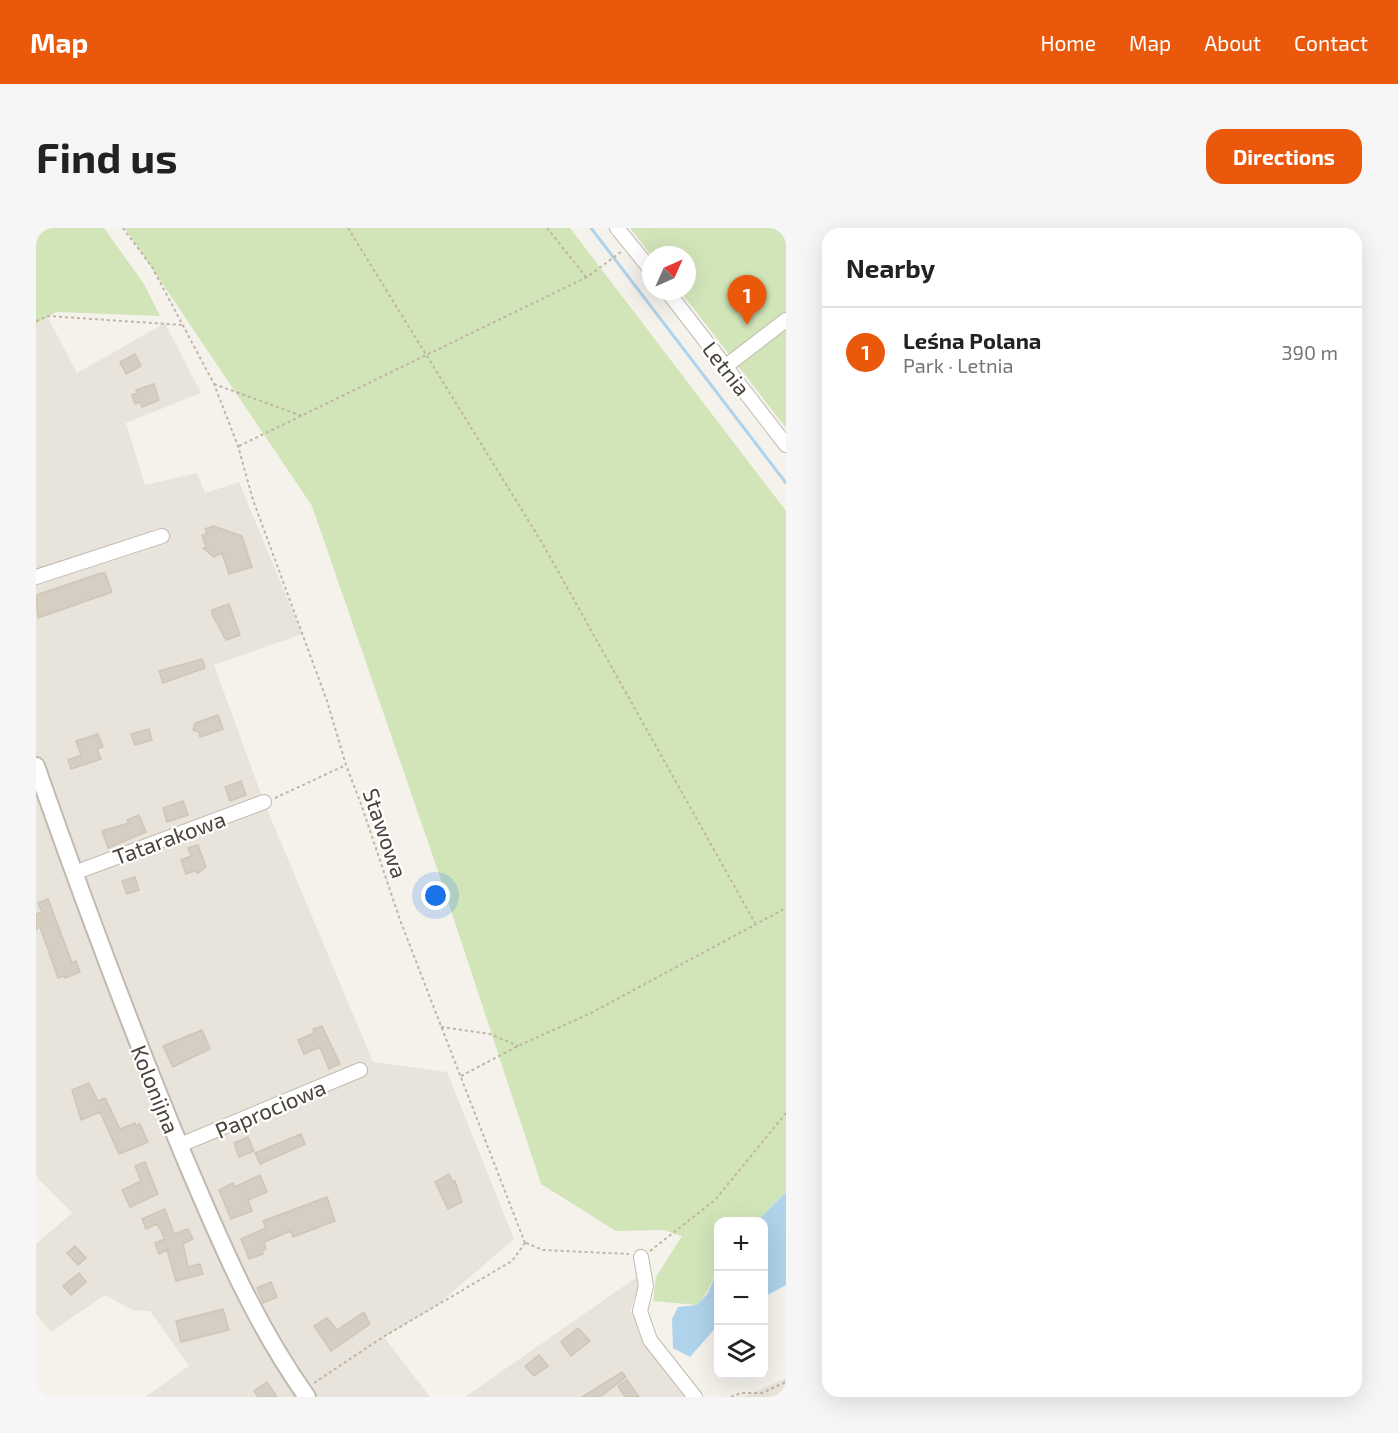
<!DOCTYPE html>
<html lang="en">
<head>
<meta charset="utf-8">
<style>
	:root { --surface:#fff; --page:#f6f6f6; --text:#222; --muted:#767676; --line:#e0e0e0; --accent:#ea580c }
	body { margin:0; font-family:"Exo 2",sans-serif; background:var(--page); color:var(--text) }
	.controls { position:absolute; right:18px; bottom:18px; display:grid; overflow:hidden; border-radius:12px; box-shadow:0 6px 24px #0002 }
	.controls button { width:54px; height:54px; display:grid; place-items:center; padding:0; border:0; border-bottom:2px solid var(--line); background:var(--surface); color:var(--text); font:30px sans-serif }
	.compass { position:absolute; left:606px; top:18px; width:54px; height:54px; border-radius:50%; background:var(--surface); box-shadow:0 6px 24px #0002; rotate:45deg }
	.you { position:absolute; left:400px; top:668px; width:21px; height:21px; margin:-15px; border:4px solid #fff; border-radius:50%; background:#1a73e8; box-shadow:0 0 0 9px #1a73e833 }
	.badge { display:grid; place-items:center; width:39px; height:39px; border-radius:50%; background:var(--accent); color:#fff; font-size:20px; font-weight:700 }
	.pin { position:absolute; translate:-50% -50px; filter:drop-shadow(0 2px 3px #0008) }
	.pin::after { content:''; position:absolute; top:32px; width:21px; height:18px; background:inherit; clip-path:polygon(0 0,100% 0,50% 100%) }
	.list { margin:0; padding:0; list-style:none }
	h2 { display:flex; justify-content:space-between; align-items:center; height:78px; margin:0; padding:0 24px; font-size:26px }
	h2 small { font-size:20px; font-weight:400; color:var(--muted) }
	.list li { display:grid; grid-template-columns:39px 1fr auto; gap:18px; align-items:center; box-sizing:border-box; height:90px; padding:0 24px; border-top:2px solid var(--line) }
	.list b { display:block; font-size:22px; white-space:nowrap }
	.list p { margin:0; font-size:20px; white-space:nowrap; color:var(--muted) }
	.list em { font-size:20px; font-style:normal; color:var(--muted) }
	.icon { flex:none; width:33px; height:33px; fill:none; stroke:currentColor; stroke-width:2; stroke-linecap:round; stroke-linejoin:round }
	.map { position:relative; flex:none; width:750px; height:1169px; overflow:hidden; border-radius:18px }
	header { display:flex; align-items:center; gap:36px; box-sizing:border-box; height:84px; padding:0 30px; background:var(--accent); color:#fff }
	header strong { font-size:28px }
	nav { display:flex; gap:33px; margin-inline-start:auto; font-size:21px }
	.intro { display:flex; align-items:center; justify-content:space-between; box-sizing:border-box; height:144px; padding:0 36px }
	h1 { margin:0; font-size:42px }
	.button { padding:15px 27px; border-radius:18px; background:var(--accent); color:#fff; font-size:21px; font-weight:700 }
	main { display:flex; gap:36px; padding:0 36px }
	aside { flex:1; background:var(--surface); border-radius:18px; box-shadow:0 6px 24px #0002 }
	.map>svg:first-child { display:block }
	.residential { fill:#e8e4db }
	.green { fill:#d2e5b9 }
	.water { fill:#afd3eb }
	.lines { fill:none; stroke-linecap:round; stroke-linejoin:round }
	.stream { stroke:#afd3eb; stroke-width:3 }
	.building { fill:#d5cec2; stroke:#d0c5b6; stroke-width:1.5 }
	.minor-casing { stroke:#c0b9af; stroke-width:16 }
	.tertiary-casing { stroke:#c0b9af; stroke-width:20 }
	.path { stroke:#c0b5a2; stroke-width:2; stroke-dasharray:3 3; stroke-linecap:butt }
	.minor { stroke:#fff; stroke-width:14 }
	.tertiary { stroke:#fff; stroke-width:16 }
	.labels { text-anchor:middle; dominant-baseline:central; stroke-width:4.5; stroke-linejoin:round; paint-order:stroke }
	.street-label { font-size:22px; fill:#49433a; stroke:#fff }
</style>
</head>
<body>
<header>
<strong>Map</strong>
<nav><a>Home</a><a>Map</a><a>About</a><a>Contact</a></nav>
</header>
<div class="intro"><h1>Find us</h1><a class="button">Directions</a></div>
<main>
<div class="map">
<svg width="750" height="1169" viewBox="0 0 750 1169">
	<rect width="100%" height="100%" fill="#f5f2ec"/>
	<path class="residential" d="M12,90L41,145L129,95L165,165L90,195L109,257L161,245L169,265L203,254L266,406L178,437L228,574L337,834L411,844L478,1011L399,1079L348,1109L394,1169H109L153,1138L114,1083L96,1082L69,1067L15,1104L0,1086V1016L36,985L3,951L0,945V97Z
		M608,1044L594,1083L602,1093L613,1122L653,1169H429Z
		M750,1150V1169H708Z"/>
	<path class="green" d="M0,0H68L108,56L124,88L20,84L0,97Z
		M89,0H534L750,283V964L721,993L682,994C682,1027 685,1050 661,1077L617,1073L620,1049L646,1008L628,1002L580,1003L505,956L402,643L276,278Z
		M594,0H750V200L644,63H651V27H615Z"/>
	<path class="water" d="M750,964V1057L728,1069V994L721,993Z
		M682,1041V1097L654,1129L637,1120L636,1091L642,1079L661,1077L672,1065Z"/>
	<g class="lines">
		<path class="stream" d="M555,0L750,255"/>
	</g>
	<path class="building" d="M99,126L105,138L90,146L84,134Z
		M118,156L123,172L106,179L104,174L99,176L96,167L101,165L100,162Z
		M177,298L206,308L216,339L193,346L186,325L178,329L167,320L170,319L166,307L171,306L169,301Z
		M65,345H69L76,364L2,390L0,367Z
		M193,376L204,407L190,412L176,386V382Z
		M166,431L169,440L127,455L123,443Z
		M182,487L187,501L164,509L163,504L157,502L159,495Z
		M113,501L116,512L99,517L95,506Z
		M62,506L67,519L61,521L65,531L35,541L32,532L45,527L40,513Z
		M205,553L210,567L194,573L189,559Z
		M147,573L152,587L131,594L127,580Z
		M103,587L110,604L72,620L66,603L93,595L91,592Z
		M162,617L170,639L162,645L158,643L150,646L145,632L155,628L152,620Z
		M99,649L103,662L91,666L86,653Z
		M12,671L36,735L40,733L44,744L29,750L28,748L22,750L4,699L0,701V686L6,684L2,675Z
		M286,798L304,836L293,841L284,819L268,826L262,812L278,805L277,801Z
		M166,802L174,821L137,839L127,818Z
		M53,855L62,873L69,870L84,901L99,895L100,898L104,896L112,914L83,926L64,884L45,892L36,862Z
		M265,906L269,916L224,936L219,925Z
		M212,909L218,923L203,929L198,915Z
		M109,934L122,966L94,979L86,962L105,953L99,938Z
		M413,946L417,954L419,953L426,974L412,981L399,954Z
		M224,947L231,964L212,972L216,983L195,991L183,962L197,955L199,959Z
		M291,969L299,993L257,1009L255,1003L228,1014L230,1021L226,1023L227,1026L213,1031L205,1011L230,1000L227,993Z
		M129,981L138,1006L152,1001L157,1011L147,1016L152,1039L164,1036L167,1046L140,1053L131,1022L123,1026L119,1015L129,1011L121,996L110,1001L106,991Z
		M39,1018L50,1030L42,1037L31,1025Z
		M43,1045L50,1054L35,1067L27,1058Z
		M235,1054L241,1069L227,1075L221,1060Z
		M187,1081L193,1102L145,1114L140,1093Z
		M328,1084L334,1096L295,1123L278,1098L291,1090L301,1102Z
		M542,1100L554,1113L535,1128L525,1114Z
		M503,1127L512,1138L498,1148L489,1138Z
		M586,1144L590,1149L564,1169H546Z
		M591,1152L603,1169H589L582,1158Z
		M231,1154L241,1169H222L218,1163Z"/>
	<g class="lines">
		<defs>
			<path id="minor" d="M581,0L615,42
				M631,63L750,217
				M690,138L750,92
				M0,349L126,308
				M38,645L228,574
				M144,917L324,842
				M605,1029L610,1058L604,1083L614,1112L659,1169"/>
			<path id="tertiary" d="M0,538C46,669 94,798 147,926C183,1011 217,1093 271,1169"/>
		</defs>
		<use href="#minor" class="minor-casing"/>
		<use href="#tertiary" class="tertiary-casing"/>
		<path class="path" d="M87,0L116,39L178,156L202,218L217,272L291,473L310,537L325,576L364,692L489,1015
			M312,0L505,313L719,695
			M511,0L550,49
			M0,93L12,88L146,97
			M178,156L266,188
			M203,218L551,49L585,24
			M239,570L310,537
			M405,799L454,806L482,818
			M425,848L482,818L555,785L750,680
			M490,1015L507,1022L593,1026
			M614,1023L679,972L750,885
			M278,1155L347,1109L476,1033L489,1015
			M695,1169L705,1165H726L750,1154"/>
		<use href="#minor" class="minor"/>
		<use href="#tertiary" class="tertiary"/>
	</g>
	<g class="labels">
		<g class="street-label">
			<text transform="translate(691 140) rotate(52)">Letnia</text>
			<text transform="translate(350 605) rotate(71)">Stawowa</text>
			<text transform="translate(133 609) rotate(-20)">Tatarakowa</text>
			<text transform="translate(120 861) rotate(68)">Kolonijna</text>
			<text transform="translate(234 880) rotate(-23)">Paprociowa</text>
		</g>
	</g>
</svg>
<div class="controls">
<button>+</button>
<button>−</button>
<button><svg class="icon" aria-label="layers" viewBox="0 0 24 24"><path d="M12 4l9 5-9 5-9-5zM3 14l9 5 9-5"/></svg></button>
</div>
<svg class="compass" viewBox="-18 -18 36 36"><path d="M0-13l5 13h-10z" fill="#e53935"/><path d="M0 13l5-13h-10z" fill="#767676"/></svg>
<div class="you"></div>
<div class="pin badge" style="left:711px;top:97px">1</div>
</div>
<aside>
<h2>Nearby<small></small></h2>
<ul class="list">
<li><span class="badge">1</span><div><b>Leśna Polana</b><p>Park · Letnia</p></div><em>390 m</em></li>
</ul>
</aside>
</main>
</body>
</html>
